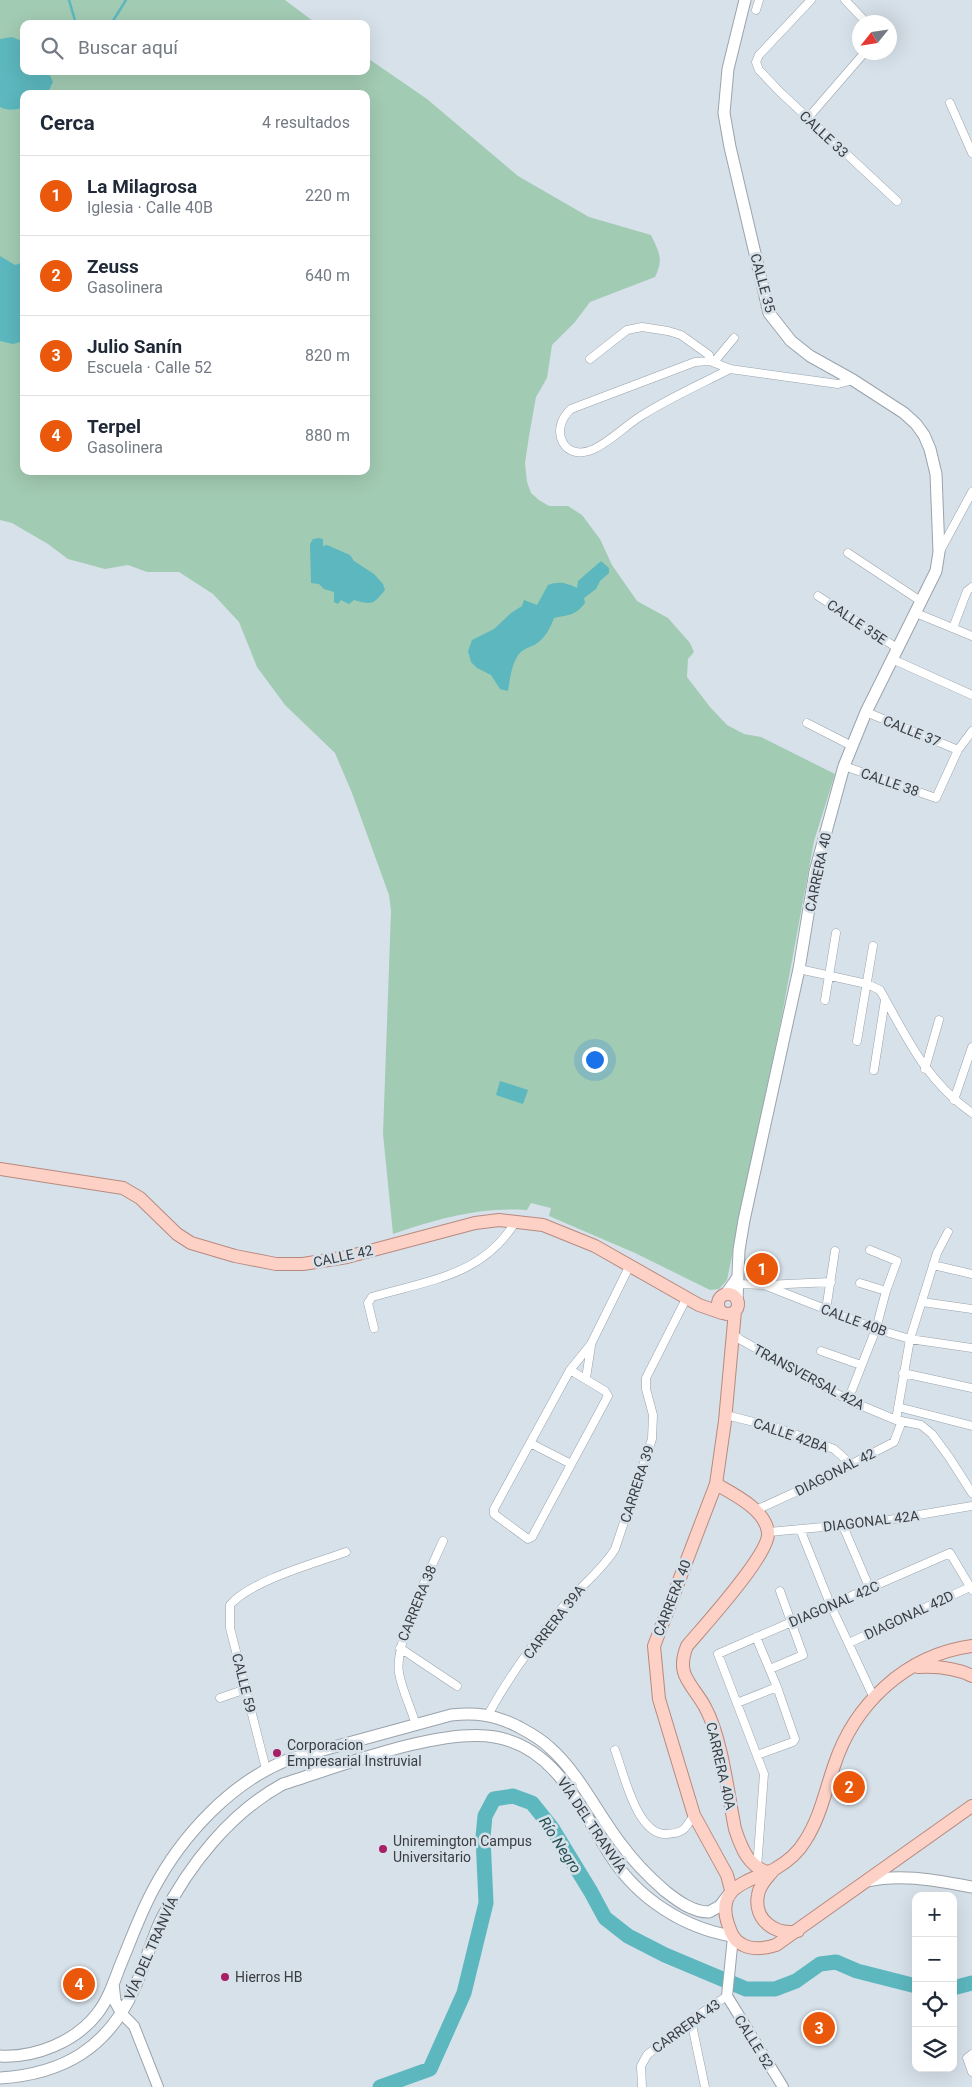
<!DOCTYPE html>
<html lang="es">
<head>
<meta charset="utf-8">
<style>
	:root { --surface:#fff; --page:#f6f6f7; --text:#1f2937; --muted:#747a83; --line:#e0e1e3; --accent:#ea580c }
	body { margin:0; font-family:Roboto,sans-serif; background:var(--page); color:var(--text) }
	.controls { position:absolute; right:15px; bottom:15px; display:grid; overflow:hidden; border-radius:10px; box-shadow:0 5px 20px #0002 }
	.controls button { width:45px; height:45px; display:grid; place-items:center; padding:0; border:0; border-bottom:1px solid var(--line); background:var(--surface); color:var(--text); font:25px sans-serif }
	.compass { position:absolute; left:852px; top:15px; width:45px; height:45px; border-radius:50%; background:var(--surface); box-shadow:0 5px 20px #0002; rotate:240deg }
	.you { position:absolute; left:594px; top:1059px; width:18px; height:18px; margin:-12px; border:4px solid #fff; border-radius:50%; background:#1a73e8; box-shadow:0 0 0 8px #1a73e833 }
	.badge { display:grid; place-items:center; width:32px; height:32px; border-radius:50%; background:var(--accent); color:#fff; font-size:16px; font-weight:700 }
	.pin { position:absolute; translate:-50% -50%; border:2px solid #fff; box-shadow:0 1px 5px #0006 }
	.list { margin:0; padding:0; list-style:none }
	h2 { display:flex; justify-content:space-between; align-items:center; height:65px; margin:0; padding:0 20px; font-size:21px }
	h2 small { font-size:16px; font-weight:400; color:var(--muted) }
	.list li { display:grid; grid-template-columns:32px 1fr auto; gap:15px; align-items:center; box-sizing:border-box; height:80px; padding:0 20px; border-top:1px solid var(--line) }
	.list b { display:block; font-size:19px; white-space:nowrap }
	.list p { margin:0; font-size:16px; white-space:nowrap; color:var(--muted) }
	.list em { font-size:16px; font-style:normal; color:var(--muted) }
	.icon { flex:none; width:28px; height:28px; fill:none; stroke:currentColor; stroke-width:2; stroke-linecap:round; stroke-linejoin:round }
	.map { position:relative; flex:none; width:972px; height:2087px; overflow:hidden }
	.search { position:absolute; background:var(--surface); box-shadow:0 5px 20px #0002; left:20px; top:20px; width:350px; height:55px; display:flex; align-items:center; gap:12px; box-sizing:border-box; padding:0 18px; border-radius:10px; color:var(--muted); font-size:19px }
	.panel { position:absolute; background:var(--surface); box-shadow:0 5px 20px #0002; left:20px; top:90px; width:350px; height:385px; border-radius:10px }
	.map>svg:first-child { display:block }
	.green { fill:#a2cbb3; fill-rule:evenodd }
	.water { fill:#5cb7be }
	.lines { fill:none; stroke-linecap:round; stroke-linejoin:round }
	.stream { stroke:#5cb7be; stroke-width:2.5 }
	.river { stroke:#5cb7be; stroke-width:15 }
	.minor-casing { stroke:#9aa3ab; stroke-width:9 }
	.tertiary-casing { stroke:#9aa3ab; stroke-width:12 }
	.secondary-casing { stroke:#9aa3ab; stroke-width:13 }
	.primary-casing { stroke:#b88a7f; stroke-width:14 }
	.minor { stroke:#fff; stroke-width:8 }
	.tertiary { stroke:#fff; stroke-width:10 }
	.secondary { stroke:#fff; stroke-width:11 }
	.primary { stroke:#fdd1c6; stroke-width:12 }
	.poi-dot { fill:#a81f65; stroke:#d7e1ea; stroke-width:2 }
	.labels { text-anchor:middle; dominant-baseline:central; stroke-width:5; stroke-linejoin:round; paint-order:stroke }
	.street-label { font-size:14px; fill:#3a3d41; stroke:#d7e1ea }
	.poi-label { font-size:14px; fill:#3a3d41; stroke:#d7e1ea; text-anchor:start }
	.water-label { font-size:15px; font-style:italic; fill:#275154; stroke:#d7e1ea }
</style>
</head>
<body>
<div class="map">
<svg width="972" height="2087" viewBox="0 0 972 2087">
	<rect width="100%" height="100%" fill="#d7e1ea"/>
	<path class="green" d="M0,0H285L317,24H24V71H366V57L427,99L518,176L589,217L651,235C659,252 664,259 655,277L590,302L575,322L552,345L547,378L536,397L529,436L525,463L527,482L531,493L539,500L549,506H568L582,515L600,539L612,565L637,601L668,618L690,643L694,652L688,659L687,677L710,707L727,725L744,734L761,737L835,774L814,841L782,1015L727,1280L719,1289L710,1290L635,1253L549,1216L551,1208L531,1203L527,1210C478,1207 438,1219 393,1234L383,1134L391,911L389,895L352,793L335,753L285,705L257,667L239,622L213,594L179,572H147L128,565L105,569L68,559L48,544L12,523L0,520ZM24,94H366V471H24Z"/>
	<path class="water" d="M12,37L24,42V71H48L53,82L47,94H24V107C16,110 8,111 0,107V39Z
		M0,256L15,265L24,262V341L13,344L0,341Z
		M319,538L323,539V546L327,545L350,555L354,561L374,574L383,584L385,590C373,605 372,605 354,600L349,604L341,600L338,604L334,602V592L324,589L319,584L311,583L310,544L313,539Z
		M601,561L609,568V573L600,581L596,589L584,598L585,603C575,616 568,615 554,618C551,627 545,638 536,644C529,648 521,649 517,657C511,667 510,680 508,691L500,689L491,675L477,668L471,662L468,651L472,640L494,629L511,613L522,606L524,600L537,605L548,585C559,581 567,583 577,588L578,581Z
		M500,1081L528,1090L523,1104L496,1095Z"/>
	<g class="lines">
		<path class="stream" d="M69,0L76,24
			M111,24L126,0"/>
		<path class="river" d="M953,1988L972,1983
			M380,2087L430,2069L464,1993L486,1903L483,1837L485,1816L494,1799L513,1796L532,1803L552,1828L591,1892L605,1918L628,1936L665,1955L746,1989H775L796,1981L820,1964L836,1962L857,1971L916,1986"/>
		<defs>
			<path id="minor" d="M811,0L759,55L756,62L759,70L780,92L897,201
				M845,0L866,22
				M756,10L759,0
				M950,103L972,153
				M808,118L865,52
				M590,359L627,330L642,327L668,331L681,335L709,355L710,361
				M714,362L734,338
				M730,369C701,384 669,398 641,416C625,426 611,441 594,449C564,463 548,430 571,409L695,362L710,361L730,369L838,384L853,380
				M940,551L972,492
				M848,553L922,602
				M818,596L897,648
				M916,613L972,636
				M953,628L967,591L972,587
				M892,659L972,695
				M866,712L958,750
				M807,723L852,746
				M844,766L936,798L958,750L972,731
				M799,969L867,984L880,990C907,1038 926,1081 972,1113
				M825,1000L836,933
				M857,1041L873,946
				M925,1069L939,1020
				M874,1070L885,1000
				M954,1100L972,1047
				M933,1265L972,1274
				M860,1283L886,1291
				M738,1284L764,1285L876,1329L910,1339L972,1348
				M765,1285L831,1282
				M922,1302L972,1309
				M826,1310L835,1251
				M374,1328L368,1303L372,1297C429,1280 483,1276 516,1221
				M733,1334L741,1340L848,1400L896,1420L921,1425L932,1434L949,1457L972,1493
				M821,1351L861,1365
				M570,1370L605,1391L608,1396L532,1537L528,1539L494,1514V1509L570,1370L591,1344L630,1265
				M903,1373L972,1388
				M586,1378L591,1346
				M848,1400L876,1329L886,1291L897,1261L870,1250
				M898,1407L972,1426
				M726,1415L781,1429L834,1449L852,1465
				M896,1420L910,1339L937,1253L948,1232
				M530,1443L571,1464
				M756,1510L811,1485L894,1442L902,1421
				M843,1526L870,1589
				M800,1529L831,1606L873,1696
				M769,1532L877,1522L972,1506
				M756,1637L777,1687L795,1739L793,1742L757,1755
				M849,1643L970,1587
				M400,1648L457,1686
				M770,1669L803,1655L780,1591
				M220,1698L246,1689
				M737,1703L777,1687
				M488,1715C508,1678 534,1642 561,1609C578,1588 601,1572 615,1549L652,1439L653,1415L646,1389V1378L687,1297
				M416,1725C411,1708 402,1690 399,1673C394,1643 430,1570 443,1541
				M615,1750C624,1774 637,1836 667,1834C684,1833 685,1829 694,1815
				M266,1769L230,1628V1605C250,1581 315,1563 346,1552
				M757,1868L764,1774L718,1654L950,1553L972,1590
				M691,2020L705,2087
				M972,2054L967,2058L972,2072
				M642,2087L641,2066L647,2055L691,2020L727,1996"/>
			<path id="tertiary" d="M733,1937L727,1996L783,2087
				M122,2014L134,2026L158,2087"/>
			<path id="secondary" d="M726,1294L738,1277
				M737,1301L739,1250L744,1220L799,969L815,872L844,766L866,712L936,571L939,552L936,474L930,449L924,435L916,424L904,413L853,380L810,356L791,341L769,313L730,147L724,113L728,69L745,0
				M868,1881C902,1873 938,1881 972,1887
				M113,1984L115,2001L122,2014
				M0,2056C35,2058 75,2042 97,2014C108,2000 114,1982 120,1966C131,1940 140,1914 153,1890C182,1835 232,1781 290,1759L451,1715C476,1712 495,1715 517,1726C528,1732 540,1738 549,1747C579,1773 597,1813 621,1844C634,1862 649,1877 665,1891C678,1901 692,1912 709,1912L720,1906L729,1894
				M0,2078C63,2074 108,2048 134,1989C145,1966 151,1940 162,1918C189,1865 230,1813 283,1784C338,1767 440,1727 495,1737C558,1748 581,1811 612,1858C639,1899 684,1928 732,1936"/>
			<path id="primary" d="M0,1169L123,1188L140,1198L177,1234L191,1243L235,1256L276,1264H303L347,1257L475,1223L499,1220L543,1225L595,1246L699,1305L722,1313
				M718 1304a10 10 0 1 1 20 0a10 10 0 1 1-20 0Z
				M716,1484C733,1494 765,1509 768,1532C771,1553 703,1627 687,1646C675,1676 692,1683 705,1707C722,1738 728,1794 735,1829C741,1847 748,1866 767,1872
				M972,1646C906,1655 854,1704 834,1766C825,1792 820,1818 805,1841C798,1853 787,1862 775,1869C750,1881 715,1886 728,1924C731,1933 734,1941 743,1945C752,1950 766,1948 776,1945L972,1806
				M918,1667C936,1666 956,1668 972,1676
				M772,1872C766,1879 759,1886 758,1895C753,1920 776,1936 798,1931
				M731,1890L727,1875L694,1815L659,1699L654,1646L716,1484L725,1421L735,1311"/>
		</defs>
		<use href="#minor" class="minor-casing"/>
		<use href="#tertiary" class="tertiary-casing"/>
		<use href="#secondary" class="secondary-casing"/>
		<use href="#primary" class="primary-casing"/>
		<use href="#minor" class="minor"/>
		<use href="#tertiary" class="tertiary"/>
		<use href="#secondary" class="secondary"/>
		<use href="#primary" class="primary"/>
	</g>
	<g class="poi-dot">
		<circle cx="277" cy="1753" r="5"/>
		<circle cx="383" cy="1849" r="5"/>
		<circle cx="225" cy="1977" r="5"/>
	</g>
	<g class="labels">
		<g class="street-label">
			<text transform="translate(824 134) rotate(43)">CALLE 33</text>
			<text transform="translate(763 283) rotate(75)">CALLE 35</text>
			<text transform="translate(857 622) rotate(34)">CALLE 35E</text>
			<text transform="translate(912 731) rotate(22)">CALLE 37</text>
			<text transform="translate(890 782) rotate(19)">CALLE 38</text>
			<text transform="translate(818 872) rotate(-78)">CARRERA 40</text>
			<text transform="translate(343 1256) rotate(-12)">CALLE 42</text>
			<text transform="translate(854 1320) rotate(20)">CALLE 40B</text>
			<text transform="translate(809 1377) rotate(28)">TRANSVERSAL 42A</text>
			<text transform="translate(791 1435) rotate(19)">CALLE 42BA</text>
			<text transform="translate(835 1472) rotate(-27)">DIAGONAL 42</text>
			<text transform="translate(637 1484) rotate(-72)">CARRERA 39</text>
			<text transform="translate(871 1521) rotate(-7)">DIAGONAL 42A</text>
			<text transform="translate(672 1598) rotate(-69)">CARRERA 40</text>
			<text transform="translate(417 1603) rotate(-68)">CARRERA 38</text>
			<text transform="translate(834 1604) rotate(-23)">DIAGONAL 42C</text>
			<text transform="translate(909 1615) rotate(-25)">DIAGONAL 42D</text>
			<text transform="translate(554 1622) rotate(-52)">CARRERA 39A</text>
			<text transform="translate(244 1683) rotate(76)">CALLE 59</text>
			<text transform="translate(721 1766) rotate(77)">CARRERA 40A</text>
			<text transform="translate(592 1825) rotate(56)">VÍA DEL TRANVÍA</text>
			<text transform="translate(151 1948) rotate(-66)">VÍA DEL TRANVÍA</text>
			<text transform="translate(686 2026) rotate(-36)">CARRERA 43</text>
			<text transform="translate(754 2042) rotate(58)">CALLE 52</text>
		</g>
		<g class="poi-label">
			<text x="287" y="1745">Corporacion<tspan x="287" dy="16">Empresarial Instruvial</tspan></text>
			<text x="393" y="1841">Uniremington Campus<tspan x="393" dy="16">Universitario</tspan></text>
			<text x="235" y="1977">Hierros HB</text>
		</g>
		<g class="water-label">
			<text transform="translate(560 1845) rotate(57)">Río Negro</text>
		</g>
	</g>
</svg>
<div class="controls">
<button>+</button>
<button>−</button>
<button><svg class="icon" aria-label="locate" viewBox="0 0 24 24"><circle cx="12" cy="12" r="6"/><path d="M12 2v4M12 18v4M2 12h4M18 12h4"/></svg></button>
<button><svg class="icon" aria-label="layers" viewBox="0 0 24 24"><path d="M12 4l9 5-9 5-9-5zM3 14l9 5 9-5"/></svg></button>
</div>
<svg class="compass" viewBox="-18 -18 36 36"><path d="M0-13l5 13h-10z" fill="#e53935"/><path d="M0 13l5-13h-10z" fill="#747a83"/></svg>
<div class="you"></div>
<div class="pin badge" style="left:762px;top:1269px">1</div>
<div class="pin badge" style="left:849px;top:1787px">2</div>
<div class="pin badge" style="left:819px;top:2028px">3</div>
<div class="pin badge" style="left:79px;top:1984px">4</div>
<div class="search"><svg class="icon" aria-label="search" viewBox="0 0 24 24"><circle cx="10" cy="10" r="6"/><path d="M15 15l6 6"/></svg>Buscar aquí</div>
<section class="panel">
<h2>Cerca<small>4 resultados</small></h2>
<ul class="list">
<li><span class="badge">1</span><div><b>La Milagrosa</b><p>Iglesia · Calle 40B</p></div><em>220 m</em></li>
<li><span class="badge">2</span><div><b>Zeuss</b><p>Gasolinera</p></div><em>640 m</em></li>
<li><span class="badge">3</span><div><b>Julio Sanín</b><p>Escuela · Calle 52</p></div><em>820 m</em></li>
<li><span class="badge">4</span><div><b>Terpel</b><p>Gasolinera</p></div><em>880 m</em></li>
</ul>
</section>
</div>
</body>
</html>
